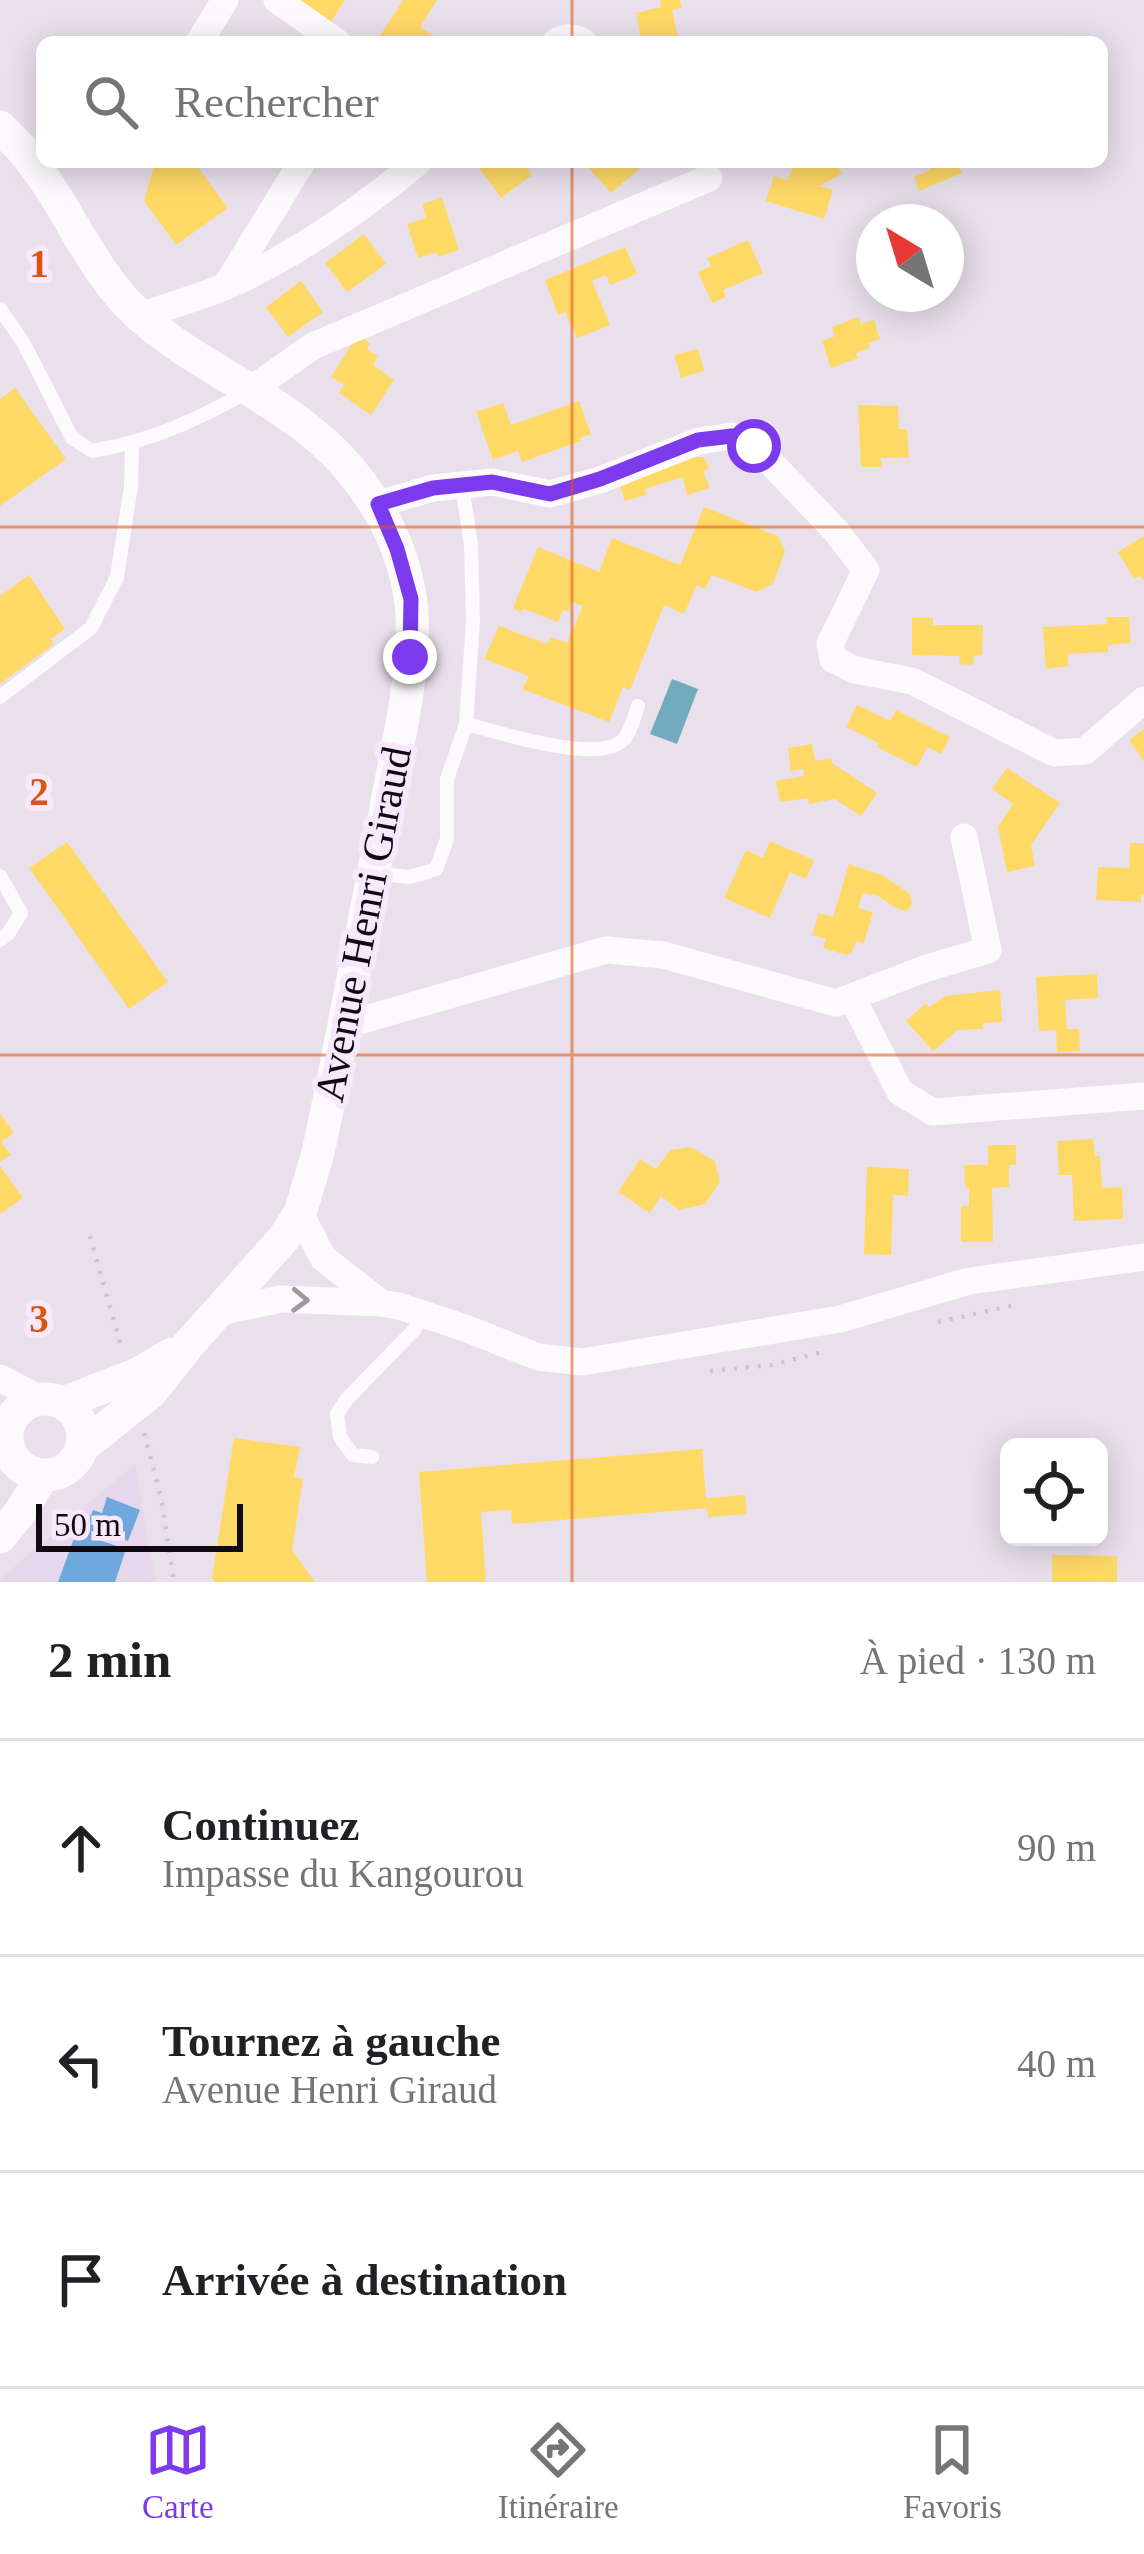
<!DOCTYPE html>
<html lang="fr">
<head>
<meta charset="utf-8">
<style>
	:root { --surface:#fff; --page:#f6f6f6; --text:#202124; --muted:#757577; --line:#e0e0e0; --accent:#7c3aed }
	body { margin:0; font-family:Georgia,serif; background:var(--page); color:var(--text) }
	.controls { position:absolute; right:36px; bottom:36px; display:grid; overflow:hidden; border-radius:18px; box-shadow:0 6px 30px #0003 }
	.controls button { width:108px; height:108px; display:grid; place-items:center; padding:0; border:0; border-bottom:3px solid var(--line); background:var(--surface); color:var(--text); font:60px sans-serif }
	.compass { position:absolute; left:856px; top:204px; width:108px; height:108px; border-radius:50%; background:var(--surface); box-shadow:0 6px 30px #0003; rotate:322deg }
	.scale { position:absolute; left:36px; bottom:30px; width:207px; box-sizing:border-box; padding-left:12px; border:6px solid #0f0911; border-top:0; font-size:33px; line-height:42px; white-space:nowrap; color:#0f0911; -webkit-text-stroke:9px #f7e8fc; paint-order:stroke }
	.stop { position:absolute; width:36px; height:36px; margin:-27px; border:9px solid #7c3aed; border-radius:50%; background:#fff }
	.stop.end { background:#7c3aed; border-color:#fff; box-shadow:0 3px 12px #0008 }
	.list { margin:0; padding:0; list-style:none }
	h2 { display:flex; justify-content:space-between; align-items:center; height:156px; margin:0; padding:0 48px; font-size:51px }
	h2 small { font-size:39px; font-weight:400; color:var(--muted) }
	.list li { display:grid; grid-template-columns:78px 1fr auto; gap:36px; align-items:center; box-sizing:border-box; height:216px; padding:0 48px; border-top:3px solid var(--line) }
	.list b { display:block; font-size:45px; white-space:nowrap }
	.list p { margin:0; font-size:39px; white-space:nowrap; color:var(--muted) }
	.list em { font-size:39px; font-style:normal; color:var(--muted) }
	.icon { flex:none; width:66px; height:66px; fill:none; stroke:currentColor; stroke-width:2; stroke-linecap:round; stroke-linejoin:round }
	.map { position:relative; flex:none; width:1144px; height:1582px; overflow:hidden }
	.search { position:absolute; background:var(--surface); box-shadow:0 6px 30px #0003; left:36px; right:36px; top:36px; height:132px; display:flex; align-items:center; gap:30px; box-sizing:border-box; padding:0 42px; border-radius:18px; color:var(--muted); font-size:45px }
	.sheet { height:804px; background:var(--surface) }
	nav { display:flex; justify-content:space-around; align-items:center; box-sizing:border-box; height:168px; border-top:3px solid var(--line); background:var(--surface); font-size:33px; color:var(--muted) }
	nav a { display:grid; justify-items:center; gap:6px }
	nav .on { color:var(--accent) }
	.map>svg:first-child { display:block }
	.built { fill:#e7d7ed }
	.water { fill:#72abbe }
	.homes { fill:#ffd966 }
	.schools { fill:#6fa8dc }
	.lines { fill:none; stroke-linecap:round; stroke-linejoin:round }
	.path { stroke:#c9c6c9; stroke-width:4.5; stroke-dasharray:3 9; stroke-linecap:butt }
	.service { stroke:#fcfafc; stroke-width:14 }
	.minor { stroke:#fcfafc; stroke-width:27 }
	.tertiary { stroke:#fcfafc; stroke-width:33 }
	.oneway { stroke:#9d9a9e }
	.route { stroke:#7c3aed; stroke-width:15 }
	.grid { fill:none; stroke:#dd550c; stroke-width:3; stroke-opacity:0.55 }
	.labels { text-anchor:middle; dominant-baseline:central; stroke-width:12; stroke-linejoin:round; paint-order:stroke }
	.street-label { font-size:42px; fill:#0f0911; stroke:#f7e8fc }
	.grid-label { font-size:39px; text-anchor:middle; font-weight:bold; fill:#dd550c; stroke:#f7e8fc; stroke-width:12; stroke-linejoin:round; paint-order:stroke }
</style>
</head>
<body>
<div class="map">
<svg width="1144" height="1582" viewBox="0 0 1144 1582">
	<rect width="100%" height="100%" fill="#e9e0ec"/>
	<path class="built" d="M135,1464L156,1582H0V1579Z"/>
	<path class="water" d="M672,679L698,689L677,744L650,734Z"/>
	<path class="homes" d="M288,0H345L329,25Z
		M403,0H437L420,27L443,42H376Z
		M660,0H680L682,8L672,10L679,42H642L636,13L661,7Z
		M159,162H194L228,208L176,245L144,201L154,166Z
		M475,162H522L532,175L501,198Z
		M590,162H647L611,193L586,165Z
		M795,162H835L842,174L819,186L833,190L824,219L766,201L774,176L787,180Z
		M927,162H957L962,173L919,191L914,177L931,170Z
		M442,198L459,250L438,257L437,252L418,258L407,224L426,218L422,204Z
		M364,234L386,264L347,292L325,263Z
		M748,240L763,273L723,290L726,297L712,303L698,272L711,266L707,258Z
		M625,247L637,274L610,285L606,275L592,281L610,325L577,338L565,312L558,315L545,280Z
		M301,281L323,312L288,337L266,307Z
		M859,317L861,324L874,320L880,339L868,343L870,348L856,353L858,358L831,368L822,341L835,336L832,327Z
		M358,335L370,343L367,350L378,356L373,365L394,380L371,415L339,393L344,385L331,377Z
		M698,349L704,371L681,378L674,355Z
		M15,388L66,459L0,506V399Z
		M579,401L591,434L580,438L581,441L522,462L518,451L493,460L476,412L503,403L511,425Z
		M858,405L898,406L899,429H907L909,458H881L882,467H861Z
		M695,457H704L709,468L703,471L710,488L687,495L683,477L645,489L646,495L625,501L618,480Z
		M704,507L778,536L785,551L773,584L757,592L712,575L705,589L697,585L684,614L664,605L630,690L623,687L609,722L522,689L529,676L484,659L499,626L547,644L551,637L567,643L583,606L571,602L568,612L563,610L558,622L524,609L520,612L513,608L538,547L599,572L612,538L680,565Z
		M1144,536V581L1140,576L1134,579L1118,552Z
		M29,575L65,629L51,639L54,644L0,684V596Z
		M1106,617H1129L1131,643L1108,645V652L1068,654V666L1046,669L1043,627L1107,624Z
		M912,618H933V625H983L982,655L974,656L973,665L959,664L960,656L912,655Z
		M857,705L890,721L896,710L950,737L941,754L927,747L917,767L877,747L879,743L846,727Z
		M1144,729V761L1129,740Z
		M812,744L815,761L831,758L832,763L877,793L861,816L835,799L809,804L808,798L780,802L776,781L804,776L803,769L791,771L788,748Z
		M1007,768L1060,803L1031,845L1035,866L1007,872L998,827L1013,804L992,789Z
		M770,841L814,860L806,879L790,872L770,918L724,898L746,850L763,858Z
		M67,842L168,982L129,1009L29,868Z
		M1130,843H1144V895H1141V902L1096,900L1098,867L1129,868Z
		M849,864L884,876L910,894L912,905L906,911L896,908L878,896L863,893L858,908L873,912L864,943L856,941L852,952L846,955L823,948L826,939L812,935L819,913L833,917Z
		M1097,974L1098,998L1065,1000L1067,1029H1079L1080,1051L1057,1052L1056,1030L1039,1031L1036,977Z
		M1000,990L1002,1022L983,1023V1029L958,1030L933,1051L906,1021L926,1003L929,1007L945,996Z
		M0,1114L14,1133L1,1142L11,1155L0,1162Z
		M1093,1139L1095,1156H1100L1102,1188L1122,1187L1123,1219L1074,1221L1072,1175H1059L1057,1141Z
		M988,1145H1016V1165H1009V1187L992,1188L993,1242H961V1206H969V1187L965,1188L964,1165H988Z
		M690,1147L715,1161L720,1182L705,1204L679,1210L661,1196L650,1213L618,1192L640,1159L656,1169L670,1150Z
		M0,1166L23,1198L0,1214Z
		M867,1167L909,1169L908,1196L893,1195L891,1255L864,1254Z
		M234,1438L300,1447L294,1477L303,1479L292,1550L315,1582H215L212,1578Z
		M702,1449L706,1498L745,1495L747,1514L708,1517L707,1508L512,1524L511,1510L481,1512L486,1582H427L419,1472Z
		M1052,1555L1117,1556V1582H1052Z"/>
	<path class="schools" d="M107,1497L140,1510L128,1541L96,1530L93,1538L126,1549L115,1582H58L76,1533L83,1535L93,1510L102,1513Z"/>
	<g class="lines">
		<path class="path" d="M90,1236L121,1346
			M938,1322L1015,1305
			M710,1371L772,1365L822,1352
			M144,1433L161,1497L174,1582"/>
		<path class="service" d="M0,309L23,342L72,438L92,451C152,441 196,420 249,391
			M0,697L91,628L117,577L131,486L132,445
			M466,724C499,732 597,765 623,740C631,732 634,717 638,706
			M373,873L410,877L436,869L447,839V779L466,724L473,621L471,545L462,485
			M0,876L21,913L8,934L0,940
			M372,1457L353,1455L340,1437L337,1414L346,1400L415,1329L422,1314"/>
		<path class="minor" d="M277,0L337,42
			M199,42L225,0
			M556,42C565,36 574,37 583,42
			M226,286L302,162
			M140,316C169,306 200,297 229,285C298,254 360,210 418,162
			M249,391L313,346L709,178
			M378,504L433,488L492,482L550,494L600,480L699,441L732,436L754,445L835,530L866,570L830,644L833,659L855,670L912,681L1054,753L1085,751L1144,700
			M852,997L900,1092L933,1112L1144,1096
			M345,1025L606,950L663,955L836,1003L924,969L988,950L964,837
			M300,1213L323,1258L381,1303
			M219,1312L281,1299L381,1303L399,1306L465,1328L538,1357L582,1362L840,1319L969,1281L1144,1257
			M0,1378L40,1399
			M0,1422L7,1432"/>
		<path class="tertiary" d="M0,127C8,136 18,144 25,153C68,204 90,272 141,317C205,373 291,401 347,466C379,503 402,547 410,596C420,656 396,751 385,813C363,926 342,1040 318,1153L300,1213L284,1238L189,1344L151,1392L82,1447
			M7 1437a38 38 0 1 1 76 0a38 38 0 1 1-76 0Z
			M63,1403L140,1373L172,1354
			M0,1537L21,1511L43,1475"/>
	</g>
	<defs><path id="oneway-chevron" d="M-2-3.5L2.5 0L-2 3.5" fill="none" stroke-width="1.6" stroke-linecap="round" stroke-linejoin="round" transform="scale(3)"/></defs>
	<use class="oneway" href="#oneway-chevron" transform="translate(300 1300) rotate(2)"/>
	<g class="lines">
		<path class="route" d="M410,657L411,599L397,549L378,504L433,488L492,482L550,494L600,479L698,440L732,436L754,446"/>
	</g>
	<path class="grid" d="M572,0V42M572,162V1582M0,527H1144M0,1055H1144"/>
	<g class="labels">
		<g class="street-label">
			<text transform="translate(363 924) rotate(-79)">Avenue Henri Giraud</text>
		</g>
	</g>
	<g class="grid-label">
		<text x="39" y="277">1</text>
		<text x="39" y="805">2</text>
		<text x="39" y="1332">3</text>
	</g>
</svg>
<div class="controls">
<button><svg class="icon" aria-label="locate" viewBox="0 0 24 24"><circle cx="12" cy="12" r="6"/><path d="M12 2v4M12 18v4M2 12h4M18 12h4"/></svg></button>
</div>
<svg class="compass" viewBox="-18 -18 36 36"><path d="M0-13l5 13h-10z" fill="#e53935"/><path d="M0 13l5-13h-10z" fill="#757577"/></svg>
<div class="scale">50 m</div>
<div class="stop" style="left:754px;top:446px"></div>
<div class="stop end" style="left:410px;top:657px"></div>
<div class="search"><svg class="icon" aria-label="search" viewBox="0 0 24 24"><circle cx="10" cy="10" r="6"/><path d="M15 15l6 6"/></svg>Rechercher</div>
</div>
<section class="sheet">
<h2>2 min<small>À pied · 130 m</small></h2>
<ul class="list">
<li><svg class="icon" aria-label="ahead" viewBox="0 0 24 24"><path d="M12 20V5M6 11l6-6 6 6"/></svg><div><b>Continuez</b><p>Impasse du Kangourou</p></div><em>90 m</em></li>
<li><svg class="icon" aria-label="left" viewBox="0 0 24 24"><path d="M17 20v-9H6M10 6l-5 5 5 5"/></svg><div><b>Tournez à gauche</b><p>Avenue Henri Giraud</p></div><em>40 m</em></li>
<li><svg class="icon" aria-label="arrive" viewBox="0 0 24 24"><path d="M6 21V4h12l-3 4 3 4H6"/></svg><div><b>Arrivée à destination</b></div></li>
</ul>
</section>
<nav>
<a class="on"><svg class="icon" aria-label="map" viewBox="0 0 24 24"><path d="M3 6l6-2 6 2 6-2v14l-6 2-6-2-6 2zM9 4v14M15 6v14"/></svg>Carte</a>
<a><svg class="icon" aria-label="directions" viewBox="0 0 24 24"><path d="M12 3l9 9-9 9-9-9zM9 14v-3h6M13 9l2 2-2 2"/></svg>Itinéraire</a>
<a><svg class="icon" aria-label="saved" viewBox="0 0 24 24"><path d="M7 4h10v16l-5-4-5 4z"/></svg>Favoris</a>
</nav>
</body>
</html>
